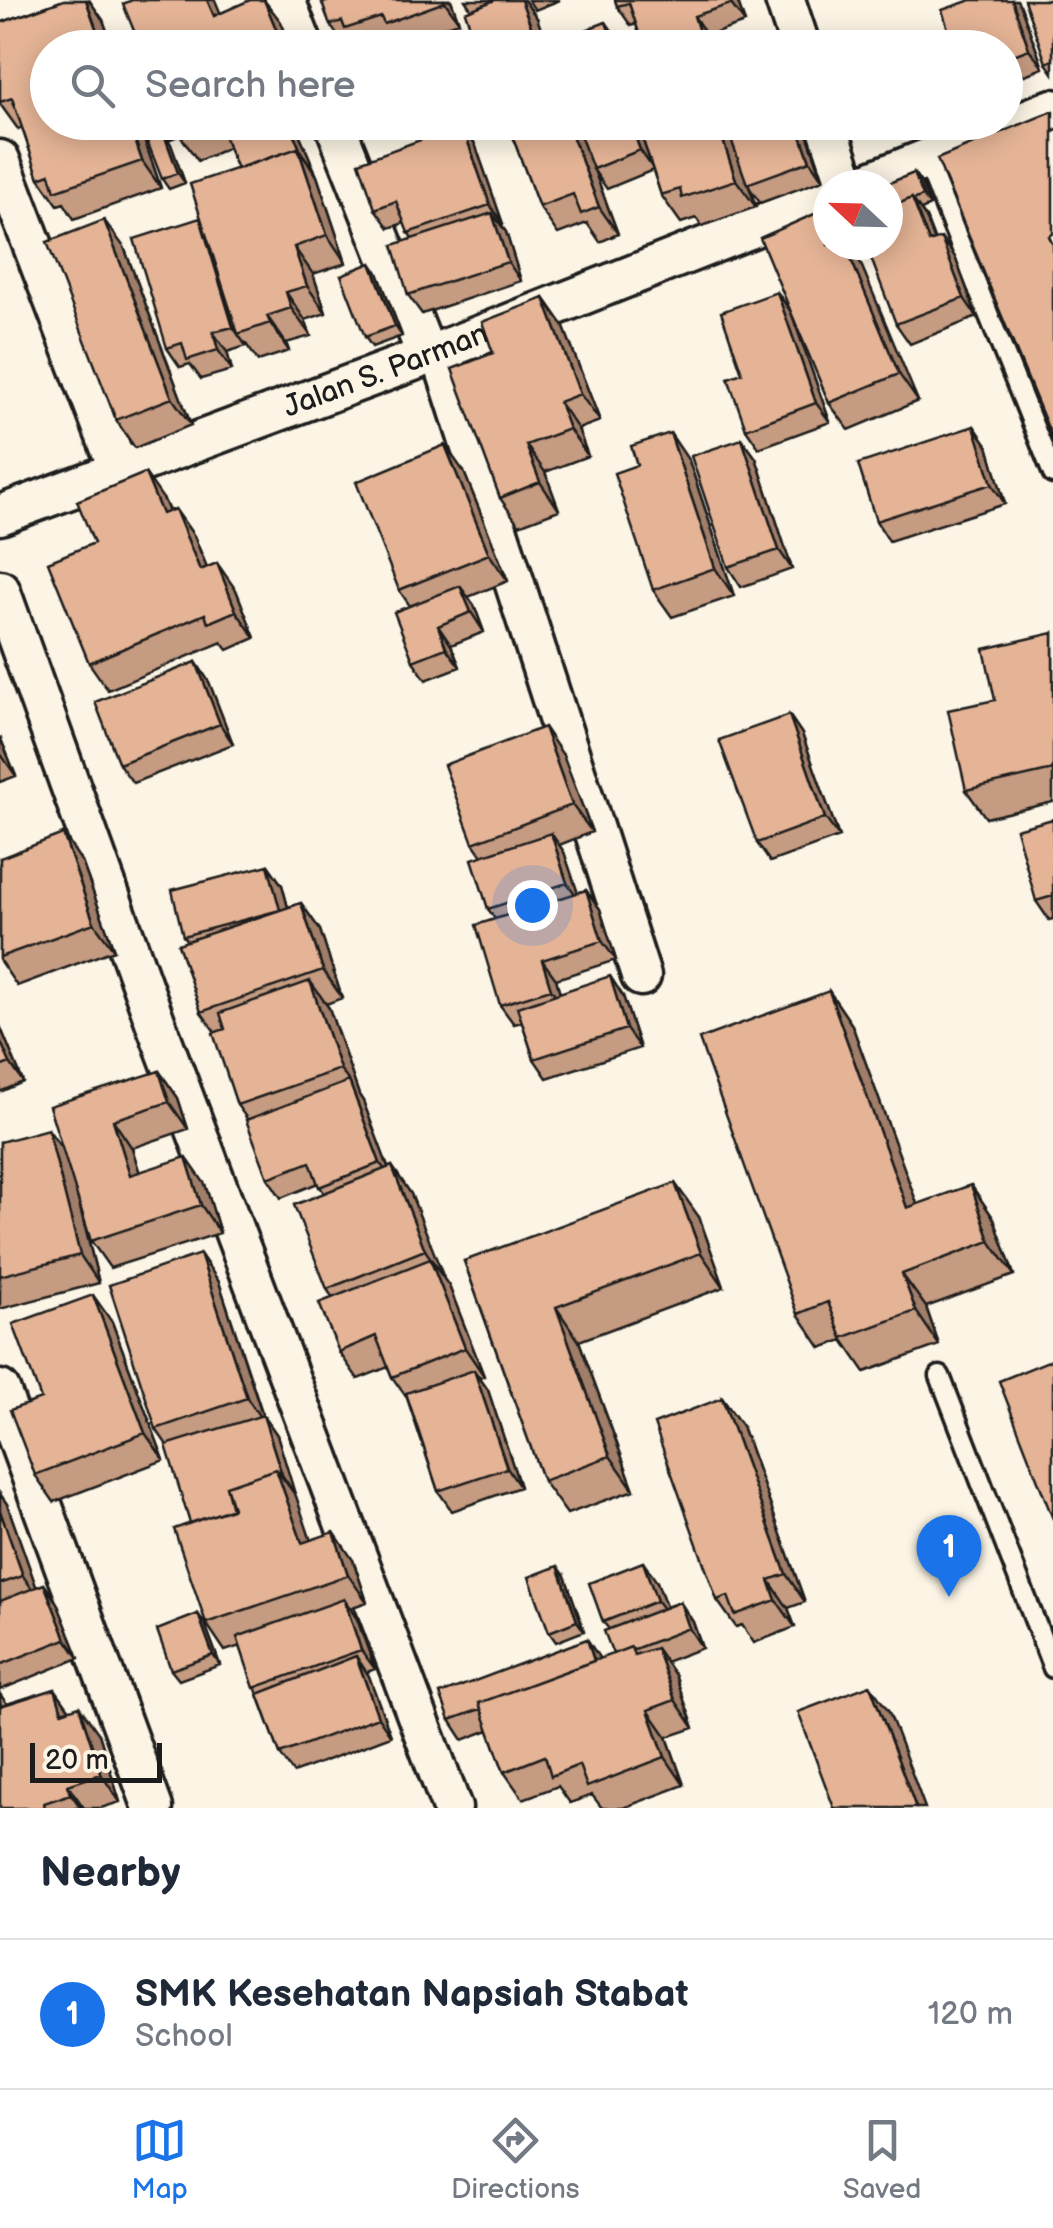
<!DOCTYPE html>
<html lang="en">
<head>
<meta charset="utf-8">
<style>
	:root { --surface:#fff; --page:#f6f6f7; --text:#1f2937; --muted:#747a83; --line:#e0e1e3; --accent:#1a73e8 }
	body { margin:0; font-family:"Balsamiq Sans",sans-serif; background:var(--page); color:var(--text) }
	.compass { position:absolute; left:813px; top:170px; width:90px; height:90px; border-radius:50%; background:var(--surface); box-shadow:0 5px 25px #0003; rotate:292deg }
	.scale { position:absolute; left:30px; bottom:25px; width:132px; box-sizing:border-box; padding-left:10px; border:5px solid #1c1c1c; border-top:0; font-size:28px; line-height:35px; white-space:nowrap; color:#1c1c1c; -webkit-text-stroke:8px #fcf5e5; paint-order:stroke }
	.you { position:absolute; left:532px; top:905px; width:35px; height:35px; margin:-25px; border:8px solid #fff; border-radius:50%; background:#1a73e8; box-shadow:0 0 0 15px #1a73e833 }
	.badge { display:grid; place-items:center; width:65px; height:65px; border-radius:50%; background:var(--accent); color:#fff; font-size:32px; font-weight:700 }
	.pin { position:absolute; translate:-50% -82px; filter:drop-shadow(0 2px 5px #0008) }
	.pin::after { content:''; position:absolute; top:52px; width:35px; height:30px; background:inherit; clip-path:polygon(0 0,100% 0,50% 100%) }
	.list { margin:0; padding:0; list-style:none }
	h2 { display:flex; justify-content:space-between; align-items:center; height:130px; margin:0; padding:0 40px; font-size:42px }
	h2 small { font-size:32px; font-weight:400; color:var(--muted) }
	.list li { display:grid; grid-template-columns:65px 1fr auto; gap:30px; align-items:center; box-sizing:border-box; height:150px; padding:0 40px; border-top:2px solid var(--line) }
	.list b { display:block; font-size:38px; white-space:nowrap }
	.list p { margin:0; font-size:32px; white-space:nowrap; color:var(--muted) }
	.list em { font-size:32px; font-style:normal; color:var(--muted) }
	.icon { flex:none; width:55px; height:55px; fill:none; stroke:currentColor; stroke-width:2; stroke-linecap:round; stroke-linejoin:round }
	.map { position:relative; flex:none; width:1053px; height:1808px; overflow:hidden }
	.search { position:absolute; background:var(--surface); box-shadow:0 5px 25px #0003; left:30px; right:30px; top:30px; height:110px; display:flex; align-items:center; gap:25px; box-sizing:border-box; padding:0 35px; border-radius:55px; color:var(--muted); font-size:38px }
	.sheet { height:280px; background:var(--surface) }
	nav { display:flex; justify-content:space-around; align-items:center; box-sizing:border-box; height:140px; border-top:2px solid var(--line); background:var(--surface); font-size:28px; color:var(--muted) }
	nav a { display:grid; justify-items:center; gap:5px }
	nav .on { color:var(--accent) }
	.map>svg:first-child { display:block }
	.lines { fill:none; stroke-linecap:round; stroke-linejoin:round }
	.lane-casing { stroke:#1c1c1c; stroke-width:25 }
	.street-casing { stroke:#1c1c1c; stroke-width:45 }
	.lane { stroke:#fcf5e5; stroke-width:18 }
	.street { stroke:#fcf5e5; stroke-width:38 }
	.wall { fill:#c59b81; stroke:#1c1c1c; stroke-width:2.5 }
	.shaded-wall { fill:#a07e69; stroke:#1c1c1c; stroke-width:2.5 }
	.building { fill:#e5b496; stroke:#1c1c1c; stroke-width:2.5 }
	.labels { text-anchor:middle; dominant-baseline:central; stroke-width:8; stroke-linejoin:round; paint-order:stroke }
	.street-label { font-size:30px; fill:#1c1c1c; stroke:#fcf5e5 }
</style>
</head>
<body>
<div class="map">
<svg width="1053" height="1808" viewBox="0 0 1053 1808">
	<rect width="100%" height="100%" fill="#fcf5e5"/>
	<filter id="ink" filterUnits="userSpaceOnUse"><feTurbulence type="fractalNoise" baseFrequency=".01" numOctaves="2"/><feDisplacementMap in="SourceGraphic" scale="20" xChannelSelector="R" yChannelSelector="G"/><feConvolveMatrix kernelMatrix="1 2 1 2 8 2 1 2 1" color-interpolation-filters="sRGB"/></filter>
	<g filter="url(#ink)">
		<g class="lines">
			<defs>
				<path id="lane" d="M926,160L1053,474
					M940,1376L1053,1668"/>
				<g id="street">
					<path d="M285,0L304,48"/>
					<path d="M785,0L801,48"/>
					<path d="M334,122L427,356"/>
					<path d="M826,122L847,185"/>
					<path d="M0,160L120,473"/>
					<path d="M861,185L1053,109"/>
					<path d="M440,351L641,976"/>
					<path id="s1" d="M0,515L440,351L828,198"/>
					<path d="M0,590L156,1024L452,1808"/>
					<path d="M0,1390L153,1808"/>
				</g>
			</defs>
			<use href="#lane" class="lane-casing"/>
			<use href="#street" class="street-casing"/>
			<use href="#lane" class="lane"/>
			<use href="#street" class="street"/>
		</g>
		<path class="wall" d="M64,0H89L103,20L113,48H48L138,122L161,188L74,219L64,203L58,205L39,178L22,128L18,129L0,104V23Z
			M333,0H451L459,22L397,43L393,37L363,48H358L353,41L344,44L330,25Z
			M465,0H524L537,18L471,9Z
			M528,0H560L535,10Z
			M615,0H737L745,23L707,36L711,48H644L636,24L631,26L617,6Z
			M1053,0V73L1046,63Z
			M1021,7L1043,68L1009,81L1014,96L1006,98V48Z
			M144,122H289L296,126L317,176L346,263L313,274L326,313L305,320L311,336L286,343L289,351L258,361L246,344V346L227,352L232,370L201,379L190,364L180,367L167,348L200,218L237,169L228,148L198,161L180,135L168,140L185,183L169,189L162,179L154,138Z
			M507,122H636L647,151L803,122L823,180L760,203L749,187L756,207L702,226L696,218L681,223L661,195L653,170L607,189L595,172L618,234L600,242L587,223L558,234L539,207Z
			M462,125L475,144L503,224L501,225L506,232L521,281L422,314L408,295L412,239L404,223L389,228L375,209Z
			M914,173L921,183L930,206L921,210L926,218L934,240L955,257L977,317L910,344L896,324Z
			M828,208L918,401L849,430L829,403Z
			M124,247L191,425L135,448L116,420Z
			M378,273L402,336L372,347L365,337Z
			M777,292L791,312L830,422L759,448L746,429L742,373Z
			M544,298L563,325L600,421L578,429L588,456L545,472L559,510L519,525L500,498L493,353Z
			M974,426L988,446L1005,504L889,541L876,521Z
			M742,439L756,458L792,569L741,587L728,567Z
			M689,461L734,596L672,617L653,590L637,465Z
			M464,472L508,581L468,597L474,605L484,632L451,645L460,667L426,680L413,661L410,606L399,590Z
			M164,500L169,511L175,509L194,536L207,567L236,590L255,638L228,650L222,642L108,690L89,663L94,543Z
			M1053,633V802L986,818L966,790L995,700Z
			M196,662L209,682L233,744L133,783L119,764Z
			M789,715L802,734L839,837L770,862L757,843Z
			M0,737L16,776L0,782Z
			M563,755L592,832L559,845L564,852L577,893L586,890L600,909L616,960L556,979L560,993L623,996L640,1048L547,1078L534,1059L522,1022L514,1024L500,1005L495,919L488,909L482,856L473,843Z
			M1053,819V919L1049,920L1036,901Z
			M0,858L82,862L114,950L17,986L0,961Z
			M268,865L282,885L288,907L301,903L320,930L342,998L326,1004L329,1008L359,1095L363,1101L388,1168L392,1166L411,1194L443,1278L449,1286L484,1376L479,1377L488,1390L520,1487L452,1511L438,1491L407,1398L392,1377L388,1367L358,1379L339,1352L332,1297L327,1289L324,1193L318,1183L281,1198L268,1178L248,1120L237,1105L215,1032L201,1012L187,941L183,936Z
			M829,991L852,1025L917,1205L971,1185L994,1219L1014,1275L926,1307L939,1345L865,1372L843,1340L821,1348L798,1314Z
			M0,1026L23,1082L0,1092Z
			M159,1071L178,1098L188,1129L132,1148L139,1172L205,1184L220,1233L110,1268L91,1241L80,1205L99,1283L0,1309V1142L62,1149Z
			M699,1217L724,1287L579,1341L634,1490L567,1514L543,1481L464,1261Z
			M200,1254L219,1282L263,1415L277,1435L295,1495L310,1540L353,1560L367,1602L350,1608L357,1619L375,1669L367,1672L391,1736L293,1773L280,1754L240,1646L225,1651L206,1623L190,1523L167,1445L156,1429Z
			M112,1322L164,1460L54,1502L35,1475L41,1399Z
			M722,1398L742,1426L805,1602L788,1608L795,1627L754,1643L742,1625L736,1627L717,1600Z
			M0,1494L7,1504L36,1587L44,1584L57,1603L79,1658L0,1690Z
			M565,1576L584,1631L556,1642L549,1632Z
			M657,1582L666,1607L680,1602L693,1622L702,1648L665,1662L675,1675L694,1728L667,1737L684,1785L623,1808H602L592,1795L570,1803L558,1786L523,1799L504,1772L489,1730L463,1740L450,1720L613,1654L609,1629L603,1622Z
			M198,1614L205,1624L220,1665L179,1680L171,1670Z
			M55,1689L70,1710L99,1734L120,1802L101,1808H0V1694L7,1704Z"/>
		<path class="shaded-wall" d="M86,0H89L103,20L113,48H103Z
			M207,0H215L233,43L214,16Z
			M264,0L281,22L292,48H284Z
			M444,0H451L459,22L445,2Z
			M521,0H524L537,18L548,48H539Z
			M730,0H737L745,23L731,4Z
			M1012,0H1017L1021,7L1043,68L1029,49Z
			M694,16L707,36L711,48H704Z
			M606,22L620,42L622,48H615Z
			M1006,76L1009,81L1014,96L1006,84Z
			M129,122H138L161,188L142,161Z
			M289,122H294L296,126L315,171L301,152Z
			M567,122H576L618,234L599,207Z
			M630,122H636L654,170L640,150Z
			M717,122H727L756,207L736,180Z
			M796,122H803L823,180L810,161Z
			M462,125L475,144L503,224L490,205Z
			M164,134L171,144L185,183L178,173Z
			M298,148L317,176L346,263L327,235Z
			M914,173L921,183L930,206L923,196Z
			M912,198L926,218L943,262L929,242Z
			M492,213L506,232L521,281L508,262Z
			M200,218L242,332L238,334L246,346L233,327Z
			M104,220L124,247L191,425L172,398Z
			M941,238L955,257L977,317L964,298Z
			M845,245H853L918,401L899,374Z
			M294,247L313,274L326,313L307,286Z
			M371,263L378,273L402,336L395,326Z
			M286,292L305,320L311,336L291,308Z
			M777,292L791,312L830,422L816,403Z
			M544,298L563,325L600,421L580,394Z
			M267,316L286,343L289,351L270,323Z
			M213,332L227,352L232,370L218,350Z
			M559,402L578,429L588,456L569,429Z
			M974,426L988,446L1005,504L992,484Z
			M670,433L689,461L734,596L715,568Z
			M742,439L756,458L792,569L779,550Z
			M445,445L464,472L508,581L489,554Z
			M526,445L545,472L559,510L540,482Z
			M145,473L164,500L181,541L162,514Z
			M175,509L194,536L219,598L200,570Z
			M217,563L236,590L255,638L236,611Z
			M460,586L474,605L484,632L471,612Z
			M438,626L451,645L460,667L446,648Z
			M196,662L209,682L233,744L220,724Z
			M789,715L802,734L839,837L825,818Z
			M544,727L563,755L592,832L572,805Z
			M0,737L16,776L0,753Z
			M551,833L564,852L581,902L567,883Z
			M63,834L82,862L114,950L94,923Z
			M268,865L282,885L294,931L280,911Z
			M586,890L600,909L616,960L602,941Z
			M301,903L320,930L342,998L323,970Z
			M542,960L556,979L564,1008L551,989Z
			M610,976L623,996L640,1048L626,1029Z
			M310,981L329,1008L359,1095L363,1101L394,1183L380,1163L350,1083L340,1069Z
			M829,991L852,1025L931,1242L907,1208Z
			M0,1026L23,1082L10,1063L0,1040Z
			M159,1071L178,1098L188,1129L169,1102Z
			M113,1120L132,1148L149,1202L130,1175Z
			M48,1129L67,1156L99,1283L80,1255Z
			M186,1157L205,1184L220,1233L201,1205Z
			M392,1166L411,1194L444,1278L425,1250Z
			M675,1183L699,1217L724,1287L701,1253Z
			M971,1185L994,1219L1014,1275L990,1241Z
			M200,1254L219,1282L266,1426L247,1398Z
			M430,1259L449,1286L484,1376L465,1348Z
			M902,1274L926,1307L939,1345L916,1311Z
			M93,1295L112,1322L164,1460L145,1433Z
			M556,1307L579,1341L634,1490L610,1456Z
			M474,1370L488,1390L520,1487L507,1468Z
			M722,1398L742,1426L805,1602L786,1574Z
			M263,1415L277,1435L295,1494L282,1475Z
			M276,1469L296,1496L321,1571L302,1543Z
			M0,1494L7,1504L42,1603L23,1576L0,1511Z
			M334,1532L353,1560L367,1602L348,1575Z
			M643,1562L657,1582L671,1620L657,1601Z
			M558,1566L565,1576L584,1631L577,1621Z
			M769,1580L788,1608L795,1627L776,1600Z
			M44,1584L57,1603L79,1658L66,1639Z
			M344,1599L357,1619L375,1669L361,1650Z
			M680,1602L693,1622L702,1648L689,1628Z
			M198,1614L205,1624L220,1665L213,1655Z
			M587,1639L600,1659L596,1666Z
			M656,1648L675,1675L694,1728L675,1700Z
			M356,1656L369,1676L391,1736L378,1717Z
			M870,1685L889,1712L925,1808H916Z
			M55,1689L74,1716L62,1712Z
			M79,1706L99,1734L120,1802L101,1774Z
			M648,1710L667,1737L684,1785L665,1757Z
			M68,1785L84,1808H81L71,1794Z"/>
		<path class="building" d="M64,0H86L103,48H48V122H129L142,161L55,191L50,174L39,178L12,98L0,102V23Z
			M132,0H207L214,16L250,0H264L284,48H141L123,4Z
			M333,0H444L445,2L384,24L381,17L345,29L342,21L330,25L322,3Z
			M495,0H521L539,48H478L465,12Z
			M615,0H730L731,4L694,16L704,48H644L629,3L617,6Z
			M971,0H1012L1029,49L1006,58V48H954L942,10Z
			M1024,0H1053V60L1046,63Z
			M606,22L615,48H548L547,45Z
			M766,39L769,48H741Z
			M1053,111V234L1049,236L1053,245V440L937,159Z
			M174,122H204L179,133Z
			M243,122H289L301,152L298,148L237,169L222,131Z
			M507,122H567L599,207L581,214L573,194L539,207Z
			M575,122H630L640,150L593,169Z
			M637,122H717L736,180L682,198L680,189L661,195Z
			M725,122H796L810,161L747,184Z
			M462,125L490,205L408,233L396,201L375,209L359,162Z
			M164,134L178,173L162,179L147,141Z
			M298,148L327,235L294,247L307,286L286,292L291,308L267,316L270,323L238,334L190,184Z
			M914,173L923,196L913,200L912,198L888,208V185H884Z
			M912,198L929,242L941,238L964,298L896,324L866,245H888V208Z
			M828,208V245H845L899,374L829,403L760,238Z
			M492,213L508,262L408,295L393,245Z
			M200,218L233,327L213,332L218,350L187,360L182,343L167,348L134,239Z
			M104,220L172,398L116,420L47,242Z
			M371,263L395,326L365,337L341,275Z
			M777,292L816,403L746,429L728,378L742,373L721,312Z
			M544,298L580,394L559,402L569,429L526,445L540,482L500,498L452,369L493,353L482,322Z
			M974,426L992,484L876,521L858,464Z
			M670,433L715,568L653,590L614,473L637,465L631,446Z
			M742,439L779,550L728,567L691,456Z
			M445,445L489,554L399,590L356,482Z
			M145,473L162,514L175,509L200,570L217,563L236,611L208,623L205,614L89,663L48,562L94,543L77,501Z
			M460,586L471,612L438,626L446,648L413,661L394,612Z
			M1053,633V770L966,790L948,710L995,700L984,649Z
			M196,662L220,724L119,764L95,702Z
			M789,715L825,818L757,843L719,740Z
			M544,727L572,805L473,843L444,765Z
			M1053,819V896L1036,901L1016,829Z
			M551,833L567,883L488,909L472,859Z
			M63,834L94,923L0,957V858Z
			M268,865L280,910L183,936L172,890Z
			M586,890L602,941L542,960L551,989L500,1005L476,925Z
			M301,903L323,970L201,1012L178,944Z
			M610,976L626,1029L534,1059L517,1007Z
			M310,981L340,1069L237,1105L213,1033L225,1029L220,1013Z
			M829,991L907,1208L971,1185L990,1241L902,1274L916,1311L842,1338L828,1302L798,1314L699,1039Z
			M0,1040L10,1063L0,1067Z
			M159,1071L169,1102L113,1120L130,1175L186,1157L201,1205L91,1241L49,1106Z
			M349,1081L380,1163L319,1187L310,1162L268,1178L246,1120Z
			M48,1129L80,1255L0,1276V1142Z
			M392,1166L425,1250L327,1289L294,1205Z
			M675,1183L701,1253L556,1307L610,1456L543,1481L464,1261Z
			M200,1254L247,1398L156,1429L109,1285Z
			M430,1259L465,1348L392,1377L376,1336L339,1352L319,1303Z
			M93,1295L145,1433L35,1475L10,1410L41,1399L13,1324Z
			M1053,1359V1519L999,1381Z
			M474,1370L507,1468L438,1491L406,1393Z
			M722,1398L786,1574L769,1580L776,1600L735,1615L728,1596L717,1600L654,1424Z
			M263,1415L282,1475L276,1469L226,1486L232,1509L190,1523L166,1445Z
			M276,1469L302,1543L334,1532L348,1575L206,1623L174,1529L233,1508L226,1486Z
			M0,1511L23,1576L0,1584Z
			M643,1562L657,1601L603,1622L589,1583Z
			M558,1566L577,1621L549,1632L529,1577Z
			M44,1584L66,1639L0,1665V1601Z
			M344,1599L361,1650L254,1688L237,1637Z
			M680,1602L689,1628L632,1650L631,1647L613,1654L604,1631Z
			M198,1614L213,1655L171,1670L157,1630Z
			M587,1639L594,1661L479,1703L481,1709L450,1720L440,1694Z
			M631,1647L634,1655L656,1648L675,1700L648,1710L665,1757L587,1787L579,1765L551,1776L545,1756L504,1772L479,1703Z
			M356,1656L378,1717L280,1754L258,1694Z
			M870,1685L916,1808H834L798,1712Z
			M55,1689L62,1712L79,1706L101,1774L68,1785L71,1794L44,1803L45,1808H0V1701L1,1706Z"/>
	</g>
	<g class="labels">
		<g class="street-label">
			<text stroke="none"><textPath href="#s1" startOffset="412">Jalan S. Parman</textPath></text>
		</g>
	</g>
</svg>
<svg class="compass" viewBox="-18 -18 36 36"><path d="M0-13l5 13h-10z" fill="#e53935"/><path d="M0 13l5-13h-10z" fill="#747a83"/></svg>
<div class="scale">20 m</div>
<div class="you"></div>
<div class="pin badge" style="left:949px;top:1597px">1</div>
<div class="search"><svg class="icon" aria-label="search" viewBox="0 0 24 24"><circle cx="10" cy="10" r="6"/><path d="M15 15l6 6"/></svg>Search here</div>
</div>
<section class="sheet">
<h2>Nearby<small></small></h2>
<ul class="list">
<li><span class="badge">1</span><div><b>SMK Kesehatan Napsiah Stabat</b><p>School</p></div><em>120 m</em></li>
</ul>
</section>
<nav>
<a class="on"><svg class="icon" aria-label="map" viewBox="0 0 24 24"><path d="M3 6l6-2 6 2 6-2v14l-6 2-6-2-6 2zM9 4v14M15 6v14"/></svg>Map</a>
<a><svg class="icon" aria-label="directions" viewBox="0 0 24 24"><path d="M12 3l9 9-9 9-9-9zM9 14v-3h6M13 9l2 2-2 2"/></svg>Directions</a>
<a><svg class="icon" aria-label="saved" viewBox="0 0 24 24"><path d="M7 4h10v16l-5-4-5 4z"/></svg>Saved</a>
</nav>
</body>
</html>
